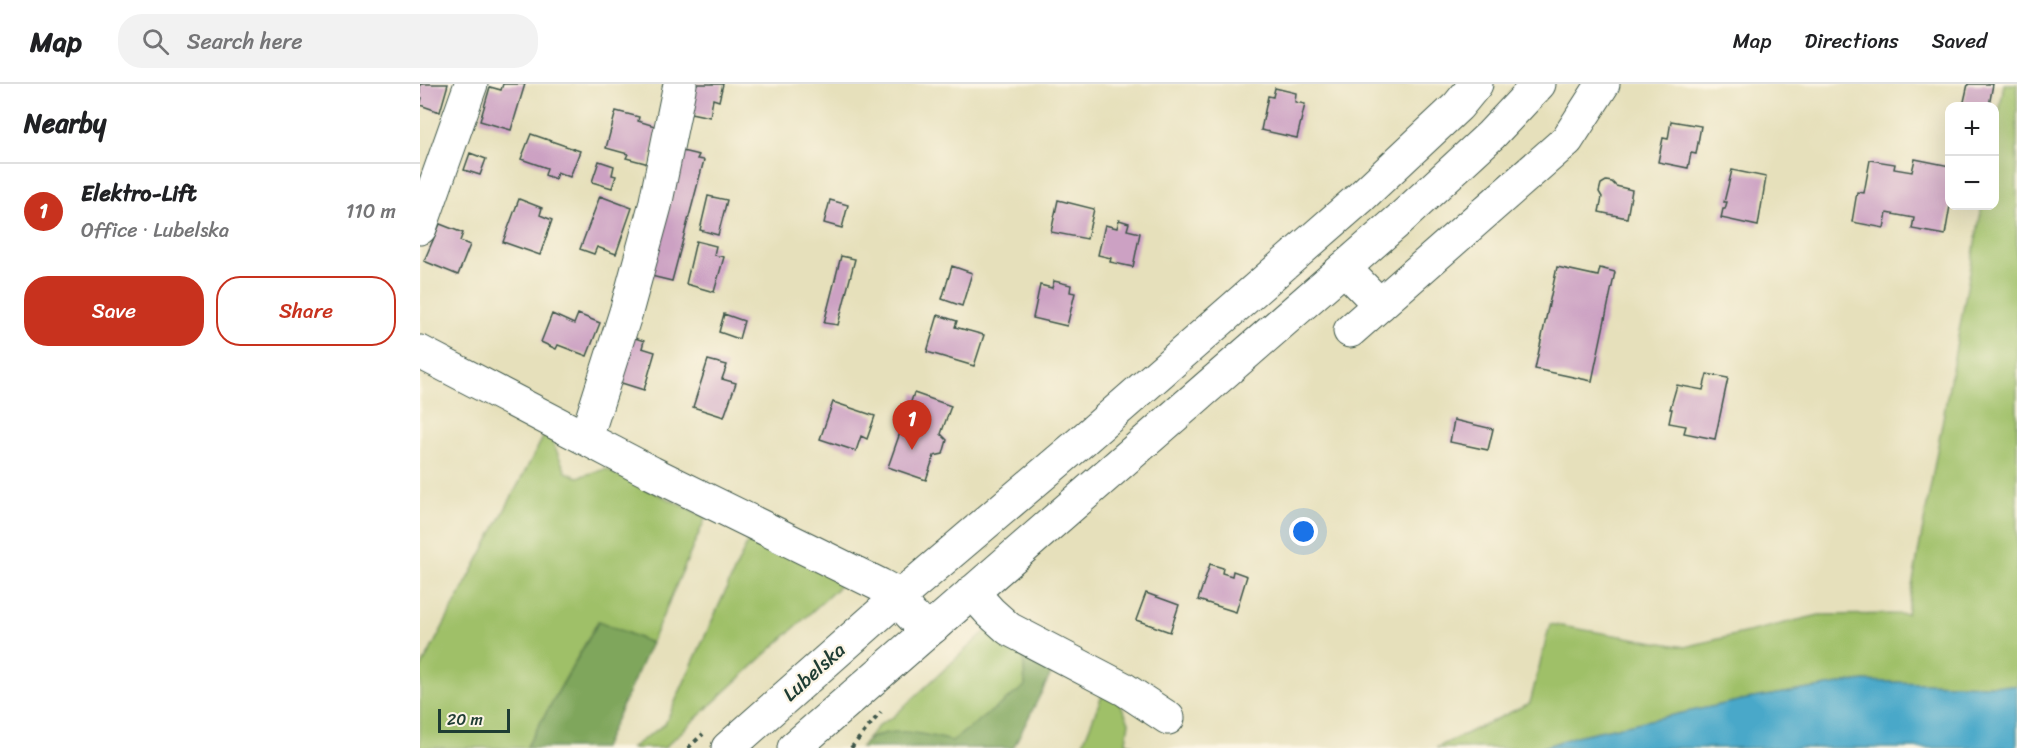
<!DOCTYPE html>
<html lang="en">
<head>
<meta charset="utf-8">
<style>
	:root { --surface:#fff; --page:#f2f2f2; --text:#202124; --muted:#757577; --line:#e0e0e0; --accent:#c8321e }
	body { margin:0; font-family:Sriracha,sans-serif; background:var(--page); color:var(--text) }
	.controls { position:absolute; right:18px; top:18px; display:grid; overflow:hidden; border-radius:12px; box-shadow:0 6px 24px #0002 }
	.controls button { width:54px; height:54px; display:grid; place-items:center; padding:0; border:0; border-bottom:2px solid var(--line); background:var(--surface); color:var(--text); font:30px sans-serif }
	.scale { position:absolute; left:18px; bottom:15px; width:72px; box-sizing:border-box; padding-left:6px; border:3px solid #1f3d34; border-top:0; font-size:16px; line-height:21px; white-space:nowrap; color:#1f3d34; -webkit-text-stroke:4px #fcf5e5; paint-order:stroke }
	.you { position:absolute; left:884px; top:448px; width:21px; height:21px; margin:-15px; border:4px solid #fff; border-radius:50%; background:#1a73e8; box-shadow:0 0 0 9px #1a73e833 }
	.badge { display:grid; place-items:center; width:39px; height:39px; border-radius:50%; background:var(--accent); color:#fff; font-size:20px; font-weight:700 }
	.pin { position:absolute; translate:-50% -50px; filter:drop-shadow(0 2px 3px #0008) }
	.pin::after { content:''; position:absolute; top:32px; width:21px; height:18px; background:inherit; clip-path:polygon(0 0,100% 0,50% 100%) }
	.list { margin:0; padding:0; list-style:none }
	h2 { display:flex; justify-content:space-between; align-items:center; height:78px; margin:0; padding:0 24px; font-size:26px }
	h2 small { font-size:20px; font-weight:400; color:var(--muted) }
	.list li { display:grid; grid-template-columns:39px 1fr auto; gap:18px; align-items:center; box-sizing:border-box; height:96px; padding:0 24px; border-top:2px solid var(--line) }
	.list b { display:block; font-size:22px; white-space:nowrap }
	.list p { margin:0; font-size:20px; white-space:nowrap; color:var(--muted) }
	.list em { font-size:20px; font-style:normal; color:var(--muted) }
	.actions { display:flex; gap:12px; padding:18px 24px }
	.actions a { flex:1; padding:14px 0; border:2px solid var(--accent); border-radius:24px; text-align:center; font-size:21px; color:var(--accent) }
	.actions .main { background:var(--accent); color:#fff }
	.icon { flex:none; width:33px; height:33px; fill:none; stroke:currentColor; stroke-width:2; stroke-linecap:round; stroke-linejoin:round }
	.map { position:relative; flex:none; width:1597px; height:664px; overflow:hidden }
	header { display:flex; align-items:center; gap:36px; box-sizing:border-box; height:84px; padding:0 30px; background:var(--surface); border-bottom:2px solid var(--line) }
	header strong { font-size:28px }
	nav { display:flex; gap:33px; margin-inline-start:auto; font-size:21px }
	.search { width:420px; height:54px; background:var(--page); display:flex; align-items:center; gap:15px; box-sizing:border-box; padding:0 21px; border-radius:24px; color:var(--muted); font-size:22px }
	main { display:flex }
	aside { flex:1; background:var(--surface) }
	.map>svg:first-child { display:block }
	.green { fill:#9fc068; stroke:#5f7e4e; stroke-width:1.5 }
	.forest { fill:#7fa65c; stroke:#4f7248; stroke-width:1.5 }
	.water { fill:#4aa8c9; stroke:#34727e; stroke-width:1.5 }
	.building { fill:#cca1c3 }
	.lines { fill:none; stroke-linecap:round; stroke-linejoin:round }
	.minor-casing { stroke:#3d5548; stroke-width:35 }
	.major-casing { stroke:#3d5548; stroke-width:35 }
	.path { stroke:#3d5548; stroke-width:4; stroke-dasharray:4.5 4.5; stroke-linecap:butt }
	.minor { stroke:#fff; stroke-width:33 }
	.major { stroke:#fff; stroke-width:33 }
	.labels { text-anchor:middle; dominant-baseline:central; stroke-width:4.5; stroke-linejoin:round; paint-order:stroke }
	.street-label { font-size:20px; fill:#1f3d34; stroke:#fcf5e5 }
</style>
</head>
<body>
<header>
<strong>Map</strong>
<div class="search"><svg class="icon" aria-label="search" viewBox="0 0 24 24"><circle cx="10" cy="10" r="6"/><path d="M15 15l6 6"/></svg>Search here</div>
<nav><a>Map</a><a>Directions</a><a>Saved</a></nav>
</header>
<main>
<aside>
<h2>Nearby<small></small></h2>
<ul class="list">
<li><span class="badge">1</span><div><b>Elektro-Lift</b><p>Office · Lubelska</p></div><em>110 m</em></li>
</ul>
<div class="actions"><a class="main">Save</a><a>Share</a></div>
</aside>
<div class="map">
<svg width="1597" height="664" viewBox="0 0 1597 664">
	<rect width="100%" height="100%" fill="#fcf5e5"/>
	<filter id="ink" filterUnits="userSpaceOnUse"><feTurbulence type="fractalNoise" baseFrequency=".0167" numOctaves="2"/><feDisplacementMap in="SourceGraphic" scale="12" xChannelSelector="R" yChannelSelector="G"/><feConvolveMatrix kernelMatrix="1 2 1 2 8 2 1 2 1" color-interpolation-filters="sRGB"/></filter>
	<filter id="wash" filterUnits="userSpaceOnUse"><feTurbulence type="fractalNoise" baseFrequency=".008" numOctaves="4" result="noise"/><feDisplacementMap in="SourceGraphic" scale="24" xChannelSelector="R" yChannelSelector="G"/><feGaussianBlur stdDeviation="1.35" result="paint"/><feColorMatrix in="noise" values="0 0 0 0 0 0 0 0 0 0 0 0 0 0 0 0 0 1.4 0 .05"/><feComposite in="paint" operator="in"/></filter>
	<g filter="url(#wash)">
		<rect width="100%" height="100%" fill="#e6e0bb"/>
		<path class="green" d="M1584,0H1597V602L1439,597L1327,615L1156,652L1121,664H1016L1110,619L1130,540L1265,563L1399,531L1487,530L1562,122H1574L1575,53Z
			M127,346L146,388L158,393L186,385L286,433L231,559L178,537L106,664H0V586Z
			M330,453L424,498L244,664H211L245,640Z
			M568,545L603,564L605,602L532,657L470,649L447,655L459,641L473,633Z
			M685,604L701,621L709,638L706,658L713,662L712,664H661Z"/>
		<path class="forest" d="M179,537L231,559L183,664H106Z
			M603,564L636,580L593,664H440C460,638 505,650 532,657L605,602Z"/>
		<path class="water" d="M1439,597L1597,602V664H1121L1156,652L1327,615Z"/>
		<g id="blocks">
			<path class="building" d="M0,0H28L20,28L0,21L2,14L0,13Z
				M83,0H105L91,46L60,37L70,3L81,6Z
				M267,0H303L299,17L293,15L290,33L261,27Z
				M1548,0H1573L1569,22H1543Z
				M855,4L876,9L875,18L885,20L877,54L841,46L848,12L853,13Z
				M196,27L219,33L218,37L238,43L229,80L206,74L208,70L186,64Z
				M1251,37L1281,42L1276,70L1271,69L1268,84L1238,78L1243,54L1248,55Z
				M111,50L160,67L150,93L137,88L135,95L125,91L127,84L101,75Z
				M262,67L279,71L277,75L284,76L252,197L231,192Z
				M50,69L66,75L60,91L44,86Z
				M1495,75L1530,82V122L1525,151L1492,145L1494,134L1467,129L1464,144L1432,138L1437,108L1444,109L1450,76L1475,80L1474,85L1492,88Z
				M179,77L194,82L192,91L196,92L192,104L172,98Z
				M1312,86L1346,93L1338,142L1301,134L1303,125H1305L1307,118H1304Z
				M1186,97L1192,98L1196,102L1212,106L1207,134L1179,128L1182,113L1179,108L1181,100Z
				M180,112L212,124L196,170L177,163L174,170L160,165Z
				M288,112L307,116L298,151L280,146Z
				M99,115L122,124L120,131L132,136L120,171L83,158Z
				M410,116L428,121L422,144L404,139Z
				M638,116L674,125L667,155L631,148Z
				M699,136L709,139L707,146L720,149L713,183L690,178L691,174L678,171L685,141L697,144Z
				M20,140L43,149L40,157L50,161L38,191L4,177Z
				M276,157L296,162L294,171L304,173L294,208L266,200Z
				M421,172L435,175L418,241L404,239Z
				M532,182L552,189L542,222L522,215Z
				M1137,183L1178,192L1180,184L1195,188L1172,297L1115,285Z
				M634,197L651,201L650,208L655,209L647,242L613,234L620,201L632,204Z
				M132,230L154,240L158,230L180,239L167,272L138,261L136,265L121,258Z
				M304,230L324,237L319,255L299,248Z
				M518,231L537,237L535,243L564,251L554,282L507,268Z
				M206,251L224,257L222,264L235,268L224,306L192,296Z
				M288,276L307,281L302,295L316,299L304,333L273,323Z
				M1287,290L1308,294L1295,355L1264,349L1266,342L1249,339L1252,325H1250L1257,301L1283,306Z
				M494,309L531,322L521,350L527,356L523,370L514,372L506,396L468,383Z
				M413,318L455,332L447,355L441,352L436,367L400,355Z
				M1034,336L1073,345L1068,366L1030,358Z
				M790,480L803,484L802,489L812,492L813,487L827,492L816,528L778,516Z
				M726,509L759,521L750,548L716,536Z"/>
		</g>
	</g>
	<g filter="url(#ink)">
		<use href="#blocks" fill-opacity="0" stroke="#3d5548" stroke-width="1.5"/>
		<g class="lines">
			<defs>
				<path id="minor" d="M0,144L51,0
					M924,184L960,221
					M930,247L1147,56L1183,0
					M0,268L232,389L460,501L480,512C486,528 495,539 513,543
					M166,354L206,228L235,122L260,0
					M552,508L570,528L589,545L704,605L748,634"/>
				<path id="major" d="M308,664L480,512L662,357L941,113L1038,22L1056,0
					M374,664L978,137L1071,51L1119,0"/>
			</defs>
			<use href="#minor" class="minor-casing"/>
			<use href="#major" class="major-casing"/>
			<path class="path" d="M268,664L283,650
				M431,664L461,628"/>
			<use href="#minor" class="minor"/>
			<use href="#major" class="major"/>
		</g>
	</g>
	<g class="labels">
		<g class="street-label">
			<text transform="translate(394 588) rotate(-42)">Lubelska</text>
		</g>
	</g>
</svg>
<div class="controls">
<button>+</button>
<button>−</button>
</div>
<div class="scale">20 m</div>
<div class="you"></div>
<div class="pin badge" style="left:492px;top:366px">1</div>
</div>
</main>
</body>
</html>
